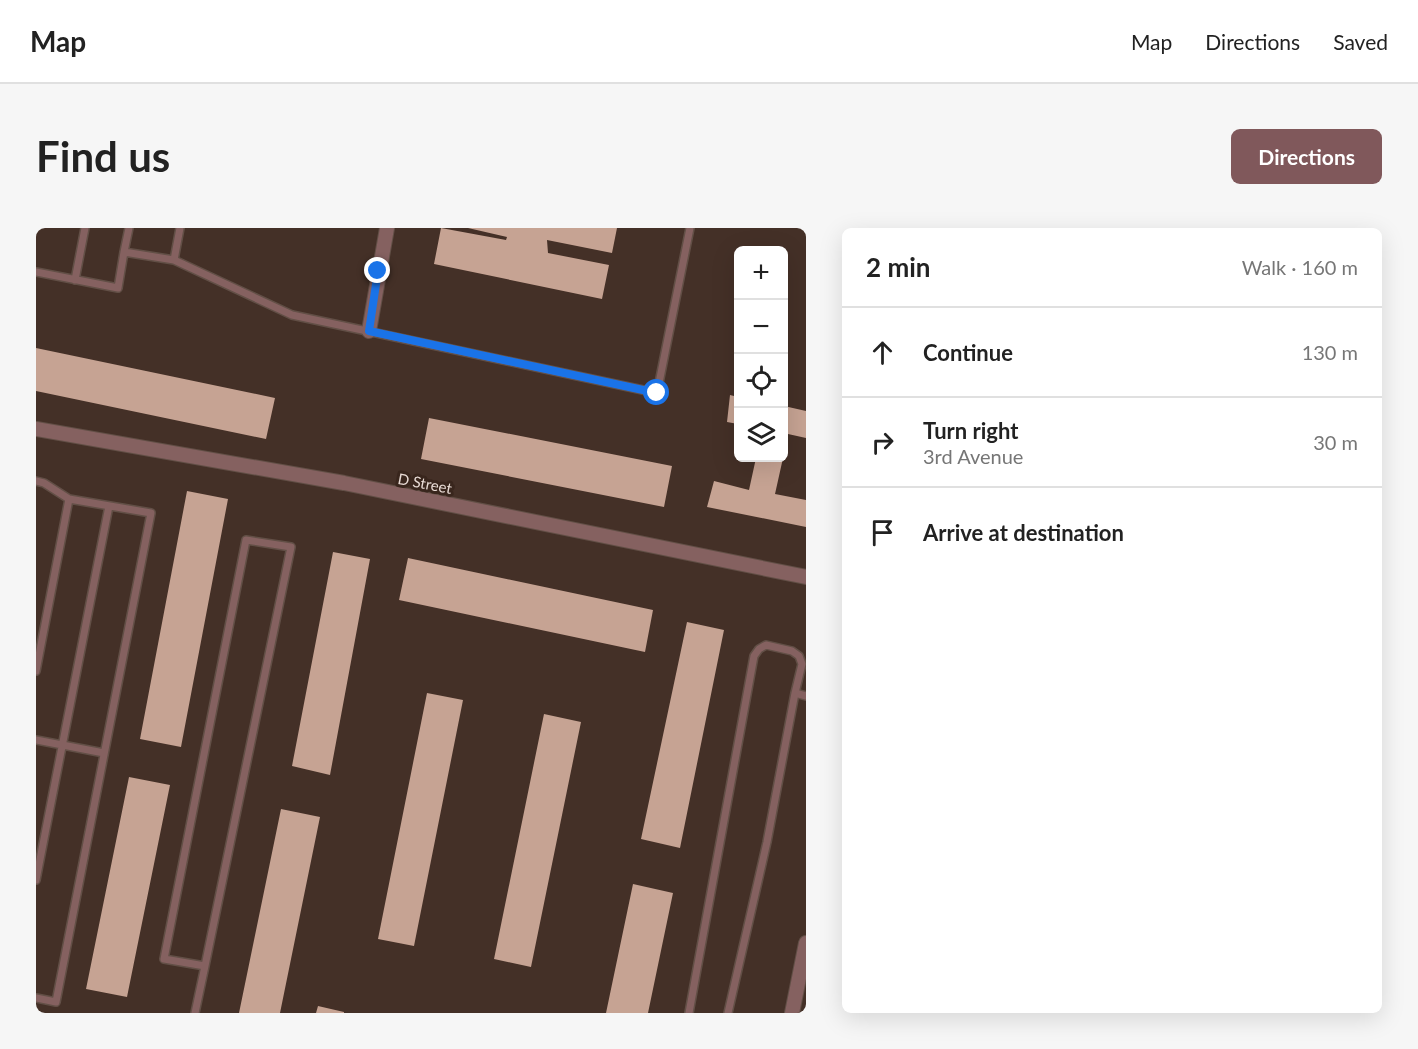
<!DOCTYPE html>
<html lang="en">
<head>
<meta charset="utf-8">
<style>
	:root { --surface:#fff; --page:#f6f6f6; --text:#222; --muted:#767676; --line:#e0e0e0; --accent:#80585b }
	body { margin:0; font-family:Lato,sans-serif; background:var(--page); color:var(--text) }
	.controls { position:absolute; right:18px; top:18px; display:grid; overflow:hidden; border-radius:9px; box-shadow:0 6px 24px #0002 }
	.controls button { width:54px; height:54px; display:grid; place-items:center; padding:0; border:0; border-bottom:2px solid var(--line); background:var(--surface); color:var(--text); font:30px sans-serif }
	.stop { position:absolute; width:18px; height:18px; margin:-14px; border:4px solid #1a73e8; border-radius:50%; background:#fff }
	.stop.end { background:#1a73e8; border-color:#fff; box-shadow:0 2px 6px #0008 }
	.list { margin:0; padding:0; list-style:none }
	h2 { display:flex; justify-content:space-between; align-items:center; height:78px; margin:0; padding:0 24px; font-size:26px }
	h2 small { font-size:20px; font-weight:400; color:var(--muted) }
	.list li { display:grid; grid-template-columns:39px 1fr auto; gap:18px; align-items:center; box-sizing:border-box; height:90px; padding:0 24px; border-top:2px solid var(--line) }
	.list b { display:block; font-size:22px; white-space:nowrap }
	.list p { margin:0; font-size:20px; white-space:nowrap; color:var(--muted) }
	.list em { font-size:20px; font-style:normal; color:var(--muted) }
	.icon { flex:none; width:33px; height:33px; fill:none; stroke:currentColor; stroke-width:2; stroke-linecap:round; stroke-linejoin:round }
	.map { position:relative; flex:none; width:770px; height:785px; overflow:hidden; border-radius:9px }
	header { display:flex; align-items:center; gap:36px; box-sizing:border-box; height:84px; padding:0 30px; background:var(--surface); border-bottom:2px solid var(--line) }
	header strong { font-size:28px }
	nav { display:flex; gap:33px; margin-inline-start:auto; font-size:21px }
	.intro { display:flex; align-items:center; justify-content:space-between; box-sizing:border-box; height:144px; padding:0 36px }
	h1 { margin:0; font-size:42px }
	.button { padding:15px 27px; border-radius:9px; background:var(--accent); color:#fff; font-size:21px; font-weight:700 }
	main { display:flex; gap:36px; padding:0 36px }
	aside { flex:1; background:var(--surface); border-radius:9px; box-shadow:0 6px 24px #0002 }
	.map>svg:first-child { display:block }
	.building { fill:#c6a393 }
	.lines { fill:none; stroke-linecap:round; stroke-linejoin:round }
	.service-casing { stroke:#624f46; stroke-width:10 }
	.minor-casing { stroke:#624f46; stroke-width:16 }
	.service { stroke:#856160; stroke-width:7 }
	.minor { stroke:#856160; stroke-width:14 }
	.route { stroke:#1a73e8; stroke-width:8 }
	.labels { text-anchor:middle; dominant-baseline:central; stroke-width:6; stroke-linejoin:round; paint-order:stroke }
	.street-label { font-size:15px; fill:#e8dbd5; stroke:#39261d }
</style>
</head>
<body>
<header>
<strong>Map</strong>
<nav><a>Map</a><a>Directions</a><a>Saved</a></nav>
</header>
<div class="intro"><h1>Find us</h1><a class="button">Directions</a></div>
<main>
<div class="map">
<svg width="770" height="785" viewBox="0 0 770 785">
	<rect width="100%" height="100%" fill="#443027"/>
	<path class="building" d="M405,0L470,12L471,9L432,0H581L576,25L511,12L512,25L573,37L566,71L398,36Z
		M0,120L239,170L230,211L0,163Z
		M694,167L702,169V196L691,194Z
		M748,178L770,183V210L752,206L748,222Z
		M393,190L636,238L628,279L385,231Z
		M720,230H747L739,266L770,272V299L671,279L678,253L713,262Z
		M151,263L192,271L145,519L104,511Z
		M297,324L334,331L294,547L256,538Z
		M372,330L617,382L609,424L363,372Z
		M651,394L688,402L644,620L605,611Z
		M391,465L427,472L378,718L342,711Z
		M508,486L545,494L495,739L458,731Z
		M93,549L134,557L91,769L50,761Z
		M245,581L284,589L244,785H203Z
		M597,656L637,665L612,785H570Z
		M282,778L308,784V785H280Z"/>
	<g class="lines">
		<defs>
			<path id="service" d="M88,24L93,0
				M138,32L144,0
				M0,44L82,60L88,24L138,32L256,87L621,165L654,0
				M39,52L49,0
				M0,253L8,255L33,271
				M0,443L33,271L115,285L20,774L0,770
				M0,512L68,525
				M0,652L73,278
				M159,785L169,738L255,319L210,312L128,731L169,738
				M653,785L718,428L723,421L730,417L756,423L763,428L766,436L759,465L770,468
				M692,785L731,614L759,465"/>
			<path id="minor" d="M333,103L351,0
				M0,201L308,255L770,349
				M756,785L770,715"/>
		</defs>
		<use href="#service" class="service-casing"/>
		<use href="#minor" class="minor-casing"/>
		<use href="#service" class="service"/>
		<use href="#minor" class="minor"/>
	</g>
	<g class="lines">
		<path class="route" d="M342,43L333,103L621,165"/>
	</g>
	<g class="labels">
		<g class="street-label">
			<text transform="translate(389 255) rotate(11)">D Street</text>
		</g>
	</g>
</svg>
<div class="controls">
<button>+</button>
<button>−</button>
<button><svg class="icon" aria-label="locate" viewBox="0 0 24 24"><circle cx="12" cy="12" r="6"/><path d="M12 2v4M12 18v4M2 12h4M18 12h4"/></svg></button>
<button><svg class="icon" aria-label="layers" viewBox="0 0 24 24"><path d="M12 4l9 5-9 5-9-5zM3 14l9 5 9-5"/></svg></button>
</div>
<div class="stop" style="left:621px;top:165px"></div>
<div class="stop end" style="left:342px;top:43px"></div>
</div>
<aside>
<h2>2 min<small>Walk · 160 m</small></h2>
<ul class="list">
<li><svg class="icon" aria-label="ahead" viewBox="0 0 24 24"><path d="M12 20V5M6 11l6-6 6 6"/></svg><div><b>Continue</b></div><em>130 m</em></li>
<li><svg class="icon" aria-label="right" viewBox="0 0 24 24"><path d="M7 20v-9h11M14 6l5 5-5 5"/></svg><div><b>Turn right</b><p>3rd Avenue</p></div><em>30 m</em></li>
<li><svg class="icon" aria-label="arrive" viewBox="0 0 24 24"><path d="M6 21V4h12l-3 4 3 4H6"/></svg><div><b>Arrive at destination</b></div></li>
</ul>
</aside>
</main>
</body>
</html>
